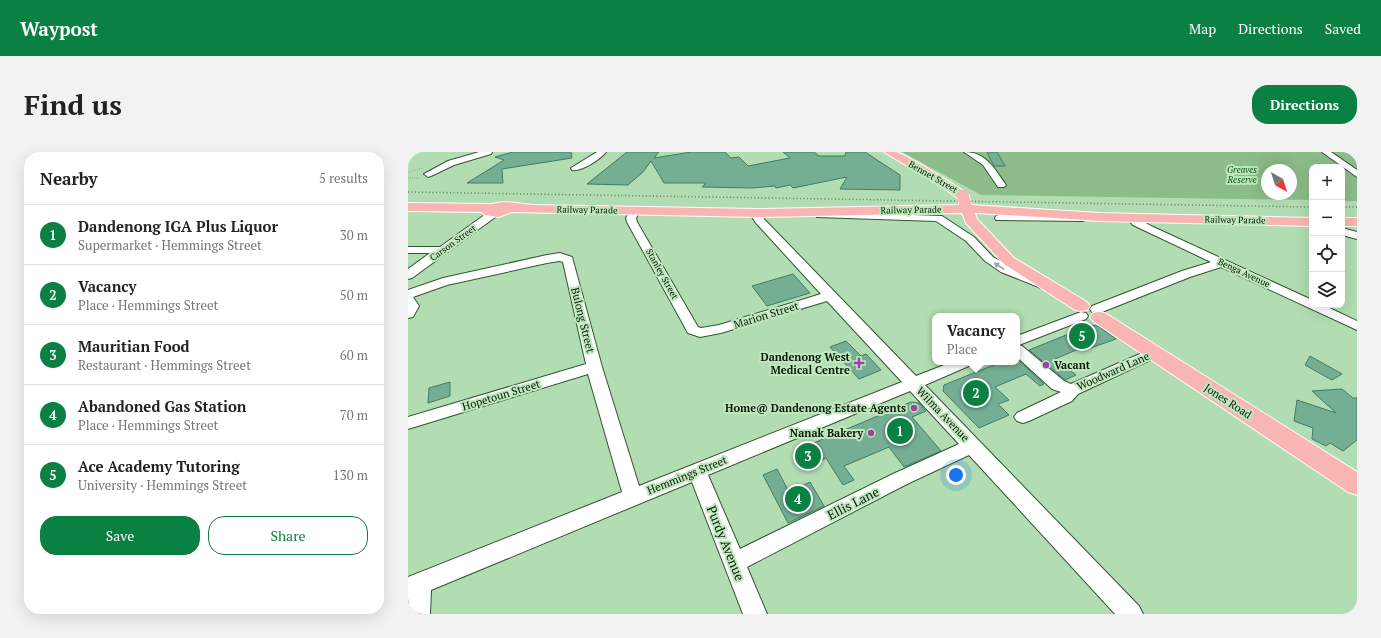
<!DOCTYPE html>
<html lang="en">
<head>
<meta charset="utf-8">
<style>
	:root { --surface:#fff; --page:#f2f2f2; --text:#222; --muted:#767676; --line:#e0e0e0; --accent:#0b8043 }
	body { margin:0; font-family:"PT Serif",serif; background:var(--page); color:var(--text) }
	.controls { position:absolute; right:12px; top:12px; display:grid; overflow:hidden; border-radius:8px; box-shadow:0 4px 16px #0002 }
	.controls button { width:36px; height:36px; display:grid; place-items:center; padding:0; border:0; border-bottom:1px solid var(--line); background:var(--surface); color:var(--text); font:20px sans-serif }
	.compass { position:absolute; left:853px; top:12px; width:36px; height:36px; border-radius:50%; background:var(--surface); box-shadow:0 4px 16px #0002; rotate:141deg }
	.you { position:absolute; left:548px; top:323px; width:14px; height:14px; margin:-10px; border:3px solid #fff; border-radius:50%; background:#1a73e8; box-shadow:0 0 0 6px #1a73e833 }
	.badge { display:grid; place-items:center; width:26px; height:26px; border-radius:50%; background:var(--accent); color:#fff; font-size:13px; font-weight:700 }
	.pin { position:absolute; translate:-50% -50%; border:2px solid #fff; box-shadow:0 1px 4px #0006 }
	.popup { position:absolute; left:524px; top:161px; width:88px; height:52px; box-sizing:border-box; display:grid; place-content:center; border-radius:8px; background:var(--surface); filter:drop-shadow(0 1px 3px #0005); font-size:13px; white-space:nowrap; color:var(--muted) }
	.popup b { font-size:15px; color:var(--text) }
	.popup::after { content:''; position:absolute; left:50%; top:100%; margin-left:-8px; border:8px solid transparent; border-top-color:var(--surface) }
	.list { margin:0; padding:0; list-style:none }
	h2 { display:flex; justify-content:space-between; align-items:center; height:52px; margin:0; padding:0 16px; font-size:17px }
	h2 small { font-size:13px; font-weight:400; color:var(--muted) }
	.list li { display:grid; grid-template-columns:26px 1fr auto; gap:12px; align-items:center; box-sizing:border-box; height:60px; padding:0 16px; border-top:1px solid var(--line) }
	.list b { display:block; font-size:15px; white-space:nowrap }
	.list p { margin:0; font-size:13px; white-space:nowrap; color:var(--muted) }
	.list em { font-size:13px; font-style:normal; color:var(--muted) }
	.actions { display:flex; gap:8px; padding:12px 16px }
	.actions a { flex:1; padding:9px 0; border:1px solid var(--accent); border-radius:16px; text-align:center; font-size:14px; color:var(--accent) }
	.actions .main { background:var(--accent); color:#fff }
	.icon { flex:none; width:22px; height:22px; fill:none; stroke:currentColor; stroke-width:2; stroke-linecap:round; stroke-linejoin:round }
	.map { position:relative; flex:none; width:949px; height:462px; overflow:hidden; border-radius:16px }
	header { display:flex; align-items:center; gap:24px; box-sizing:border-box; height:56px; padding:0 20px; background:var(--accent); color:#fff }
	header strong { font-size:19px }
	nav { display:flex; gap:22px; margin-inline-start:auto; font-size:14px }
	.intro { display:flex; align-items:center; justify-content:space-between; box-sizing:border-box; height:96px; padding:0 24px }
	h1 { margin:0; font-size:28px }
	.button { padding:10px 18px; border-radius:16px; background:var(--accent); color:#fff; font-size:14px; font-weight:700 }
	main { display:flex; gap:24px; padding:0 24px }
	aside { flex:1; background:var(--surface); border-radius:16px; box-shadow:0 4px 16px #0002 }
	.map>svg:first-child { display:block }
	.green { fill:#8cbc8a; fill-rule:evenodd }
	.building { fill:#74af94; stroke:#427c63 }
	.lines { fill:none; stroke-linecap:round; stroke-linejoin:round }
	.minor-casing { stroke:#315631; stroke-width:2 }
	.major-casing { stroke:#fff; stroke-width:2 }
	.path { stroke:#7c9d7b; stroke-width:1.5; stroke-dasharray:0.5 1.5; stroke-linecap:butt }
	.minor { fill:#fff; fill-rule:evenodd }
	.major { fill:#f9b5b2; fill-rule:evenodd }
	.rail { stroke:#627f61; stroke-width:1.5; stroke-dasharray:1 2.5; stroke-linecap:butt }
	.major-bridge-casing { stroke:#fff; stroke-width:13; stroke-linecap:butt }
	.major-bridge { stroke:#f9b5b2; stroke-width:12 }
	.oneway { fill:#9ca29c }
	.poi-dot { fill:#9e3fa8; stroke:#bfe9bd; stroke-width:1.5 }
	.labels { text-anchor:middle; dominant-baseline:central; stroke-width:4; stroke-linejoin:round; paint-order:stroke }
	.far-park-label { font-size:9px; font-style:italic; fill:#02560e; stroke:#bfe9bd }
	.far-street-label { font-size:9px; fill:#081708; stroke:#bfe9bd }
	.street-label { font-size:11px; fill:#081708; stroke:#bfe9bd }
	.poi-label { font-size:11px; font-weight:bold; fill:#081708; stroke:#bfe9bd; text-anchor:end }
	.near-street-label { font-size:13px; fill:#081708; stroke:#bfe9bd }
</style>
</head>
<body>
<header>
<strong>Waypost</strong>
<nav><a>Map</a><a>Directions</a><a>Saved</a></nav>
</header>
<div class="intro"><h1>Find us</h1><a class="button">Directions</a></div>
<main>
<aside>
<h2>Nearby<small>5 results</small></h2>
<ul class="list">
<li><span class="badge">1</span><div><b>Dandenong IGA Plus Liquor</b><p>Supermarket · Hemmings Street</p></div><em>30 m</em></li>
<li><span class="badge">2</span><div><b>Vacancy</b><p>Place · Hemmings Street</p></div><em>50 m</em></li>
<li><span class="badge">3</span><div><b>Mauritian Food</b><p>Restaurant · Hemmings Street</p></div><em>60 m</em></li>
<li><span class="badge">4</span><div><b>Abandoned Gas Station</b><p>Place · Hemmings Street</p></div><em>70 m</em></li>
<li><span class="badge">5</span><div><b>Ace Academy Tutoring</b><p>University · Hemmings Street</p></div><em>130 m</em></li>
</ul>
<div class="actions"><a class="main">Save</a><a>Share</a></div>
</aside>
<div class="map">
<svg width="949" height="462" viewBox="0 0 949 462">
	<rect width="100%" height="100%" fill="#b2dcb1"/>
	<path class="green" d="M494,0H949V49H934V15H904V48L573,43ZM859,18H883V42H859Z"/>
	<path class="building" d="M105,0H163L164,6L94,17L95,31H59L96,8L87,5Z
		M219,0H251L246,6L283,0H317L323,6L331,5L340,14L382,6L375,0H406L411,4H437L438,0H457L492,23V38L432,37L439,25L385,36L382,33L368,36L367,34L344,36L294,35L298,31H256L243,9L235,20L220,33L179,32Z
		M579,0H589L597,14H586Z
		M385,122L402,141L359,154L344,134Z
		M683,173L690,174L708,187L677,198L673,196L647,207L668,223L657,228L621,198Z
		M438,189L453,204L458,202L473,218L451,227L422,195Z
		M902,204L934,222L924,228L897,213Z
		M609,207L636,232L632,234L618,222L587,235L601,248L590,252L601,263L571,276L535,239L536,233L593,210H609Z
		M42,230V244L20,251L21,236Z
		M934,237L945,246H949V288L935,299L922,291L918,294L904,287L905,276L886,269L889,248L928,261L904,239Z
		M503,250L511,251L518,259L504,265L533,299L496,315L481,295L436,314L446,328L435,333L418,306L399,315L389,298Z
		M369,317L381,340L402,330L416,354L380,371L355,323Z"/>
	<g class="lines">
		<defs>
			<path id="minor" d="M71,0H84L83,2L46,13L23,24L20,25L16,22L40,9Z
				M189,0H198C193,7 173,20 164,18L163,16Z
				M556,0C578,0 586,16 598,33L596,35H590L575,13Z
				M914,0H923L949,18V25Z
				M227,56L232,59L228,66L229,70L290,175L293,176L311,173L413,142L348,71L344,65L346,59H354L356,67L508,224L544,210H566L563,213L517,233L731,454L735,462H707L561,303L499,332L339,415L359,462H335L284,330L23,438L22,462H0V425L214,340L180,222L0,277V265L178,212L155,110L151,109L139,111L39,133L5,145L11,154L5,165L0,166V138L35,126L139,103L152,101L164,105L194,215L231,334L494,230L419,149L313,181L292,185L280,181L219,70L218,66L223,57ZM502,239L551,292L485,322L332,397L300,323Z
				M86,58L91,61L90,63L4,126L0,127V117L22,101H0V95H32L82,59Z
				M413,60L534,64L566,85L585,105L601,114L641,130L643,133L641,136H633L593,120L577,109L558,89L528,69L409,65L408,63L409,61Z
				M592,63H675L680,66L675,69L588,68L587,66L588,64Z
				M724,63L743,74L904,148V153H915L949,169V178L813,115L782,125L694,160H684L682,157L684,154L774,119L803,110L725,73L719,66Z
				M934,76L949,80V87L934,83Z
				M673,160L678,161L680,164L678,167L611,193L614,194L656,229L663,232L741,198L746,196L751,198L753,201L751,204L670,242L664,249L621,269L615,271L609,269L606,265L609,261L653,240L644,237L609,205V184Z"/>
			<path id="major" d="M476,0C480,0 485,0 488,0C497,2 557,38 561,44L557,47L562,48L564,53L692,61L904,66V74L692,69L567,61L569,67L606,106L679,150L682,154L679,158L673,159L667,158L596,112L558,71L554,61L350,65L104,60L91,65L76,63L74,60L0,59V51L84,52C98,48 111,52 125,53L350,57L551,53V51L555,48L551,47L537,37Z
				M934,66H949V74H934Z
				M691,160L697,161L949,320V343L940,340L685,169L682,165L685,161Z"/>
		</defs>
		<use href="#minor" class="minor-casing"/>
		<use href="#major" class="major-casing"/>
		<path class="path" d="M0,21L14,16
			M0,26H11"/>
		<use href="#minor" class="minor"/>
		<use href="#major" class="major"/>
		<path class="rail" d="M0,40L904,55
			M934,55H949"/>
		<defs>
			<path id="major-bridge" d="M555,44L557,51"/>
		</defs>
		<use href="#major-bridge" class="major-bridge-casing"/>
		<use href="#major-bridge" class="major-bridge"/>
	</g>
	<defs><path id="oneway-solid" d="M-6-.8H1V-3.2L6.5 0L1 3.2V.8H-6Z"/></defs>
	<use class="oneway" href="#oneway-solid" transform="translate(591 114) rotate(-147)"/>
	<g class="poi-dot">
		<path d="M449 205h4v4h4v4h-4v4h-4v-4h-4v-4h4z"/>
		<circle cx="638" cy="213" r="4"/>
		<circle cx="506" cy="256" r="4"/>
		<circle cx="463" cy="281" r="4"/>
	</g>
	<g class="labels">
		<g class="far-park-label">
			<text x="834" y="18">Greaves<tspan x="834" dy="10">Reserve</tspan></text>
		</g>
		<g class="far-street-label">
			<text transform="translate(525 25) rotate(30)">Bennet Street</text>
			<text transform="translate(179 58) rotate(1)">Railway Parade</text>
			<text transform="translate(503 58) rotate(-1)">Railway Parade</text>
			<text transform="translate(827 68) rotate(1)">Railway Parade</text>
			<text transform="translate(45 91) rotate(-36)">Carson Street</text>
			<text transform="translate(836 121) rotate(25)">Benga Avenue</text>
			<text transform="translate(254 122) rotate(61)">Stanley Street</text>
		</g>
		<g class="street-label">
			<text transform="translate(358 163) rotate(-17)">Marion Street</text>
			<text transform="translate(175 168) rotate(76)">Bulong Street</text>
			<text transform="translate(705 219) rotate(-24)">Woodward Lane</text>
			<text transform="translate(93 243) rotate(-17)">Hopetoun Street</text>
			<text transform="translate(820 249) rotate(33)">Jones Road</text>
			<text transform="translate(535 262) rotate(46)">Wilma Avenue</text>
			<text transform="translate(279 323) rotate(-22)">Hemmings Street</text>
		</g>
		<g class="poi-label">
			<text x="442" y="205">Dandenong West<tspan x="442" dy="13">Medical Centre</tspan></text>
			<text x="646" y="213" text-anchor="start">Vacant</text>
			<text x="498" y="256">Home@ Dandenong Estate Agents</text>
			<text x="455" y="281">Nanak Bakery</text>
		</g>
		<g class="near-street-label">
			<text transform="translate(445 351) rotate(-27)">Ellis Lane</text>
			<text transform="translate(318 391) rotate(68)">Purdy Avenue</text>
		</g>
	</g>
</svg>
<div class="controls">
<button>+</button>
<button>−</button>
<button><svg class="icon" aria-label="locate" viewBox="0 0 24 24"><circle cx="12" cy="12" r="6"/><path d="M12 2v4M12 18v4M2 12h4M18 12h4"/></svg></button>
<button><svg class="icon" aria-label="layers" viewBox="0 0 24 24"><path d="M12 4l9 5-9 5-9-5zM3 14l9 5 9-5"/></svg></button>
</div>
<svg class="compass" viewBox="-18 -18 36 36"><path d="M0-13l5 13h-10z" fill="#e53935"/><path d="M0 13l5-13h-10z" fill="#767676"/></svg>
<div class="you"></div>
<div class="pin badge" style="left:492px;top:279px">1</div>
<div class="pin badge" style="left:568px;top:241px">2</div>
<div class="popup"><b>Vacancy</b>Place</div>
<div class="pin badge" style="left:400px;top:304px">3</div>
<div class="pin badge" style="left:390px;top:347px">4</div>
<div class="pin badge" style="left:674px;top:184px">5</div>
</div>
</main>
</body>
</html>
